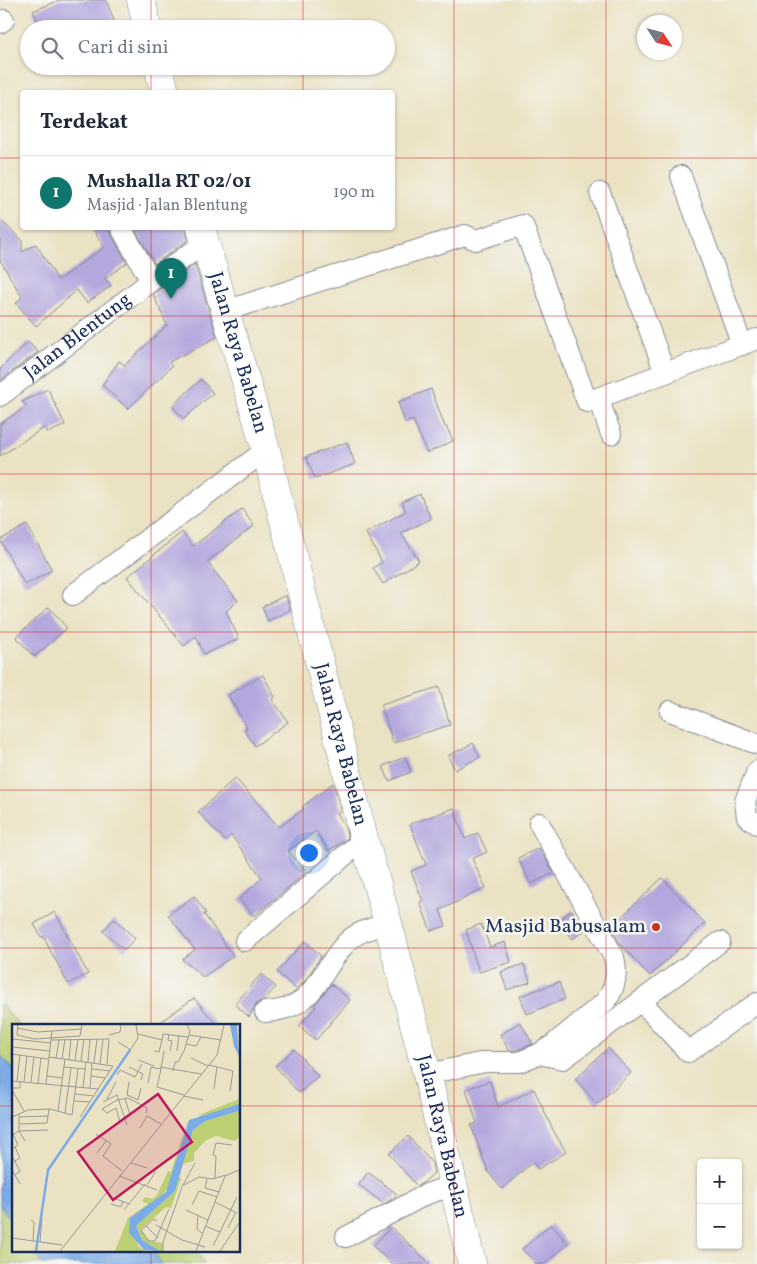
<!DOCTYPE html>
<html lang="id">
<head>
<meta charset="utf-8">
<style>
	:root { --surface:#fff; --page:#f6f6f7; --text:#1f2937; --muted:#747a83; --line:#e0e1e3; --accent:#0f766e }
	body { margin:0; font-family:Vollkorn,serif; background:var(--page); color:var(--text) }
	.controls { position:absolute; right:15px; bottom:15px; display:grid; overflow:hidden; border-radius:5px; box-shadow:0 1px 4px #0004 }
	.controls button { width:45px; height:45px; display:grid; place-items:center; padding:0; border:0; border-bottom:1px solid var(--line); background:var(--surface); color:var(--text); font:25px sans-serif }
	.compass { position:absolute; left:637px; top:15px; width:45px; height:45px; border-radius:50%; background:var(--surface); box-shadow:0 1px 4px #0004; rotate:126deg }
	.you { position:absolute; left:308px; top:852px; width:18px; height:18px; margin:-12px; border:4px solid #fff; border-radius:50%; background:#1a73e8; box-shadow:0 0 0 8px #1a73e833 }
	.badge { display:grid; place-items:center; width:32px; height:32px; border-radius:50%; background:var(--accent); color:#fff; font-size:16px; font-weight:700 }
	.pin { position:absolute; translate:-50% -41px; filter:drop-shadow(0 1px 2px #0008) }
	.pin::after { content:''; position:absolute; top:26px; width:18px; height:15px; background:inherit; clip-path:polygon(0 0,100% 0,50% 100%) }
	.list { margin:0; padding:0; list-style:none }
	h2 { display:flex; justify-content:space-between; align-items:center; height:65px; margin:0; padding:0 20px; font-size:21px }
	h2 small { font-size:16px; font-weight:400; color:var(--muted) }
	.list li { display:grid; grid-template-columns:32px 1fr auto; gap:15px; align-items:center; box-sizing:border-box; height:75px; padding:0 20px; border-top:1px solid var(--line) }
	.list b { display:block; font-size:19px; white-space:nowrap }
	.list p { margin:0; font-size:16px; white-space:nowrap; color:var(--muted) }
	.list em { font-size:16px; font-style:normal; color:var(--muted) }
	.icon { flex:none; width:28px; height:28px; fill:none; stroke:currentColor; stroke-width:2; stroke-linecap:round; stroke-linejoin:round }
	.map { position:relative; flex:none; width:757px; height:1264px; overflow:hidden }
	.search { position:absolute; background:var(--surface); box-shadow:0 1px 4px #0004; left:20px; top:20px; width:375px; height:55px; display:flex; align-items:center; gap:12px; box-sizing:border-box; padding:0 18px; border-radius:28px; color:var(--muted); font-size:19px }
	.panel { position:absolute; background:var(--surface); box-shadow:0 1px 4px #0004; left:20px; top:90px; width:375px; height:140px; border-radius:5px }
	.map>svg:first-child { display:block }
	.green { fill:#bccf73; stroke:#6c7f68 }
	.water { fill:#7cace7; stroke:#4c6ea2 }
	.building { fill:#b4a7de }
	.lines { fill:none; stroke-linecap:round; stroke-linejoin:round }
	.street-casing { stroke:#838890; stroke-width:22 }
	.primary-casing { stroke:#838890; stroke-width:29 }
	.street { stroke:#fff; stroke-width:20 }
	.primary { stroke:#fff; stroke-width:28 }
	.grid { fill:none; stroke:#d62828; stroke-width:1; stroke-opacity:0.55 }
	.poi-dot { fill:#c8321e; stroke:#f6f6f2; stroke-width:2 }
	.labels { text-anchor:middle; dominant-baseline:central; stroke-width:5; stroke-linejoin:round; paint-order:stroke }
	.street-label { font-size:20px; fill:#1b2f5e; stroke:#f6f6f2 }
	.poi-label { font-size:20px; fill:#1b2f5e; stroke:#f6f6f2; text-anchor:end }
	.inset-river { fill:none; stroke:#7cace7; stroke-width:2.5 }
	.inset-road { fill:none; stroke:#989a9b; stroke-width:1 }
	.view { fill:#c2185b; fill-opacity:0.15; stroke:#c2185b; stroke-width:2.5 }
	.inset-edge { fill:none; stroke:#1b2f5e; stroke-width:2.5 }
</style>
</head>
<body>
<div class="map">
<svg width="757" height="1264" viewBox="0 0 757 1264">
	<rect width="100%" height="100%" fill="#f6f6f2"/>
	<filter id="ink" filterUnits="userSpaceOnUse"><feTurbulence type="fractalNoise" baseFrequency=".02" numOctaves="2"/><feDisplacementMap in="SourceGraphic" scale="10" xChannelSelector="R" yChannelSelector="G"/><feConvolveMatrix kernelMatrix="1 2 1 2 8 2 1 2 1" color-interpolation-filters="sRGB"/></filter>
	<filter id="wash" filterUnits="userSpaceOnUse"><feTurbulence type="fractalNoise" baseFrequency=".0096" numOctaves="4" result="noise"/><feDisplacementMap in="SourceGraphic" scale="20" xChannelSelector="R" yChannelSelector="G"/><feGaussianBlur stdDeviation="1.12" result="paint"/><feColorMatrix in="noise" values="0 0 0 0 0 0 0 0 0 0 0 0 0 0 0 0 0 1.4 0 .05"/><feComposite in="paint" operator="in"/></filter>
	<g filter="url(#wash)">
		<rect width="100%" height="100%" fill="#ebe2c3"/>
		<path class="green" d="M0,1003L19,1025H14V1071L0,1054Z
			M0,1205L14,1224V1250H33L43,1264H0Z
			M152,1250H195L205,1264H162Z"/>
		<path class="water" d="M0,1054L14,1071V1224L0,1205Z
			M33,1250H152L162,1264H43Z"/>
		<g id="blocks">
			<path class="building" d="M60,0H106L115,23L102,29H41L33,11Z
				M0,220L22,240V252L36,244L58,280L104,247L92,228H109L111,234L127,263L105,278L111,286L87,303L77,290L36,326L16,303L22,297L0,260Z
				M143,228H186L188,240L155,264L136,231Z
				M195,264L217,337L169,362L172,366L128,409L102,385L119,361L125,365L167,325L153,294Z
				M28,342L38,352L1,380L0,369Z
				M201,379L213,393L184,419L172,406Z
				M48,389L65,425L48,433L45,427L0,456V424L27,406L22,402Z
				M431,389L445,427L446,426L453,441L427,453L413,420L405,423L398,402Z
				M347,442L355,464L315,479L306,457Z
				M420,494L431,519L401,533L419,561L383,584L373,568L382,562L366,533L406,511L402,502Z
				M242,509L254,526L207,562L238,601L226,611L239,639L204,654L196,636L184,646L127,577L182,532L193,546Z
				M27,525L52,570L25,585L0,540Z
				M286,595L290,610L268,621L262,607Z
				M49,607L67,628L34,657L16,637Z
				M263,675L275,697L272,699L288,722L255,746L244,730L247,728L228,695Z
				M439,687L450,725L393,743L381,705Z
				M473,743L480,757L455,770L448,756Z
				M405,757L411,772L389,781L383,766Z
				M235,778L279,827L304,809L302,807L333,783L341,810L337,813L345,827L348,838L328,851L316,831L288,851L307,872L254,916L239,899L262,878L231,835L225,841L198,812Z
				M454,808L465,839L478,833L487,852L472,859L486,888L440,910L446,926L431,931L420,902L423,901L411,871L426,865L410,824Z
				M539,848L554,873L531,884L518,858Z
				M662,878L705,923L650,976L621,945L611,927Z
				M194,896L206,913L204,914L233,956L203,977L182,959L195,950L168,915Z
				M572,910L585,930L573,939L558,921Z
				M55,912L88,974L68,984L43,936L41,937L34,924Z
				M114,919L135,938L124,950L103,931Z
				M481,924L490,947L505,942L511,962L479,972L466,930Z
				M305,941L321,956L305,981L296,989L277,972Z
				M524,964L530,982L507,990L501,972Z
				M261,974L276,987L264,1000L257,1003L249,1017L235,1004Z
				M559,982L565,999L527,1014L520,996Z
				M331,984L350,1000L316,1040L299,1026L316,1007L314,1006Z
				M194,998L217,1025H156Z
				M520,1022L533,1044L517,1050H509L500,1035Z
				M608,1048L631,1073L597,1104L575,1079Z
				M294,1049L318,1076L299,1093L275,1066Z
				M490,1081L498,1107L534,1089L553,1130L566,1152L538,1169L533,1162L502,1189L488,1172L471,1125L477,1123L466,1089Z
				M408,1136L432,1163L434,1173L424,1182L417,1186L389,1154Z
				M368,1172L397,1194L394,1198L384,1204L359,1185Z
				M551,1224L568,1244L544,1264H536L522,1249Z
				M391,1227L430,1264H392L373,1246Z"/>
		</g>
	</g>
	<g filter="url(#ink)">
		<use href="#blocks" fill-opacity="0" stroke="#838890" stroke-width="1"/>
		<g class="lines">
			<defs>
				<g id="street">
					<path d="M0,23L4,20"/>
					<path d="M681,176L742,345"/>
					<path d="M600,193L665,373"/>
					<path d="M121,228L151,281"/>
					<path d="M225,311L465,235L476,240L523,225L587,402L757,339"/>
					<path id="s1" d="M0,396L151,281L205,243"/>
					<path d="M598,398L611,434"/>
					<path d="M73,595L266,450"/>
					<path d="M670,711L757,744"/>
					<path d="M757,771L745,801L747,817L757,824"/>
					<path d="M245,941L364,839"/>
					<path d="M641,1001L688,1052L757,1003"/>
					<path d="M265,1012C317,1009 317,974 346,943C357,931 374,928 388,923"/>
					<path d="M539,1054L563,1059L720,942"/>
					<path d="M427,1074L485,1062H519L539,1054L554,1044L606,1001C616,987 618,973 614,957L539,823"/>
					<path d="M346,1237L427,1194L453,1185"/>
				</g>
				<g id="primary">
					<path d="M141,0L148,29"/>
					<path d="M158,66L165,92"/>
					<path id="s2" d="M201,228L266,450L364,839L388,923L427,1074L472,1264"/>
				</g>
			</defs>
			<use href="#street" class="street-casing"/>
			<use href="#primary" class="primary-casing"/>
			<use href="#street" class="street"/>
			<use href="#primary" class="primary"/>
		</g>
	</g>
	<path class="grid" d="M151,0V29M303,0V29M454,0V1264M606,0V1264M151,66V92M303,66V92M0,158H22M392,158H757M151,228V1025M303,228V1264M0,316H757M0,474H757M0,632H757M0,790H757M0,948H757M0,1106H14M239,1106H757M151,1250V1264"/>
	<circle class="poi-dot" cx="656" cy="927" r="5"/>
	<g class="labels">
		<g class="street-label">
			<text stroke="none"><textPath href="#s1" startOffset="98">Jalan Blentung</textPath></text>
			<text stroke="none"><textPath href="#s2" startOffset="130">Jalan Raya Babelan</textPath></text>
			<text stroke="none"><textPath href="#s2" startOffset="535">Jalan Raya Babelan</textPath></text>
			<text stroke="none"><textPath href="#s2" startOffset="940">Jalan Raya Babelan</textPath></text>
		</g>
		<g class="poi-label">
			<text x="646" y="927">Masjid Babusalam</text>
		</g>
	</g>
	<g transform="translate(12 1024)">
		<rect width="228" height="228" fill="#ebe2c3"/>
		<path d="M227,75L226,81L185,93L192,89ZM227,87V113L223,117L204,112L193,117L182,129V137L170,140L181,106L193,97ZM176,95L159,160L148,174L118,194L126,222L133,227H103L116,194L136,180L130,177L133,173L141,175L145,171L156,147L159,148ZM167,152L169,155L159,184L154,183L129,205L137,217L151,219V227H148L130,216L124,202L163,167Z" fill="#bccf73"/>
		<path d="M218,1H225L227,32L222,22ZM227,80V87L193,97L181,106L163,167L124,202L130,216L148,227L132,226L117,209L118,194L154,168L177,96Z" fill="#7cace7"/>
		<path class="inset-river" d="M24,227L36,146L118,26"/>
		<path class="inset-road" d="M6,1L5,11L22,15L68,12L70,1M5,4L26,8L70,5M126,10L150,16L151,10L176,13M157,10L156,16L160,17L158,27M97,11L108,8L109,1M177,11L209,16M0,15L39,19M39,16L97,15L95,40M106,18L119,26M174,20L184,22L189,13M0,23L38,27M142,27L147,28L150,16M165,27L167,11M117,28L126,14L124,1M0,30L36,35M37,33L101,42L68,93M44,34L47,16M179,34L196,42M50,35L53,15M57,36L59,15M63,36L66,15M126,36L142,42M69,37L72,15M76,38L78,15M82,39L85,15M88,40L91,15M197,41L221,47L218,67M52,43L73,45M117,43L131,50L129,56M148,43L189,50M80,45L98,47M149,45L152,27M161,47L163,38H166L172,27L178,7L175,1M105,51L108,46L123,53L130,40M35,52L50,54M79,52L94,54M0,57L86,65M5,57L8,31M12,58L15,32M19,58L22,33M117,58L115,71L126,76L129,64M26,59L29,34M136,59L139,43L149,45L145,63L172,71M34,60L40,7M71,63L74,38M0,64H8V57M78,64L80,39M202,65L205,43M0,66L12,87M63,70L82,72M172,72L191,76M95,75L104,58M62,77L78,78M91,78L105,71L115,101M46,87L53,35M53,89L59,44M7,90V107L36,106M0,93L16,86L38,85L60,91L66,45M7,93L36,92M112,93L118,91L113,74M108,98L104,84L95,89L90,85L105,76L116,74L135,84L134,89M8,100L35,99L37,85M128,104L135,92L149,100M84,110L99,120L91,132L110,147M0,111L7,107L13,117M0,125L6,121L1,110M85,129L94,117M0,132L8,147L3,151M3,137L8,134L3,123M119,139L135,144M0,146L8,160M107,152L145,166M203,154L204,132L201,131L204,119L220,121M195,155L193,164L207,168M135,161L144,147M172,161L187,153L200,155L214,151M102,174L117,180M203,178L225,189M99,180L109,183L111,177M180,181L187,167L205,173M112,186L133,160M174,186L196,196M186,192L185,205L190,209M19,196L22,198L21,217M145,197L142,195L134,202L146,214M144,201L170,216L193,223M134,202L129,206L133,212L137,217H143L157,185M193,202L208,208L201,222M216,204L224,188M208,208L225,173M0,214L50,221M28,218L30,194M48,227L205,31L212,1M151,227V218L170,163L183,139M184,227L213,152L227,146M208,227L227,199"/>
		<path class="view" d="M146,70L180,118L101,176L66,128Z"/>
		<rect width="228" height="228" class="inset-edge"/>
	</g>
</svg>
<div class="controls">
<button>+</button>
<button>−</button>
</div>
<svg class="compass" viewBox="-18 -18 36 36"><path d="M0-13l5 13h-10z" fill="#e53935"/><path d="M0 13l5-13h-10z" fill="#747a83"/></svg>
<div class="you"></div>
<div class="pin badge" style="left:171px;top:299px">1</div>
<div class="search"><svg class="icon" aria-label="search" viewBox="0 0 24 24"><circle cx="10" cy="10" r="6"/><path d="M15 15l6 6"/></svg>Cari di sini</div>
<section class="panel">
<h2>Terdekat<small></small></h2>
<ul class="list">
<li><span class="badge">1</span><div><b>Mushalla RT 02/01</b><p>Masjid · Jalan Blentung</p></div><em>190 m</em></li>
</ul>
</section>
</div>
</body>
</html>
